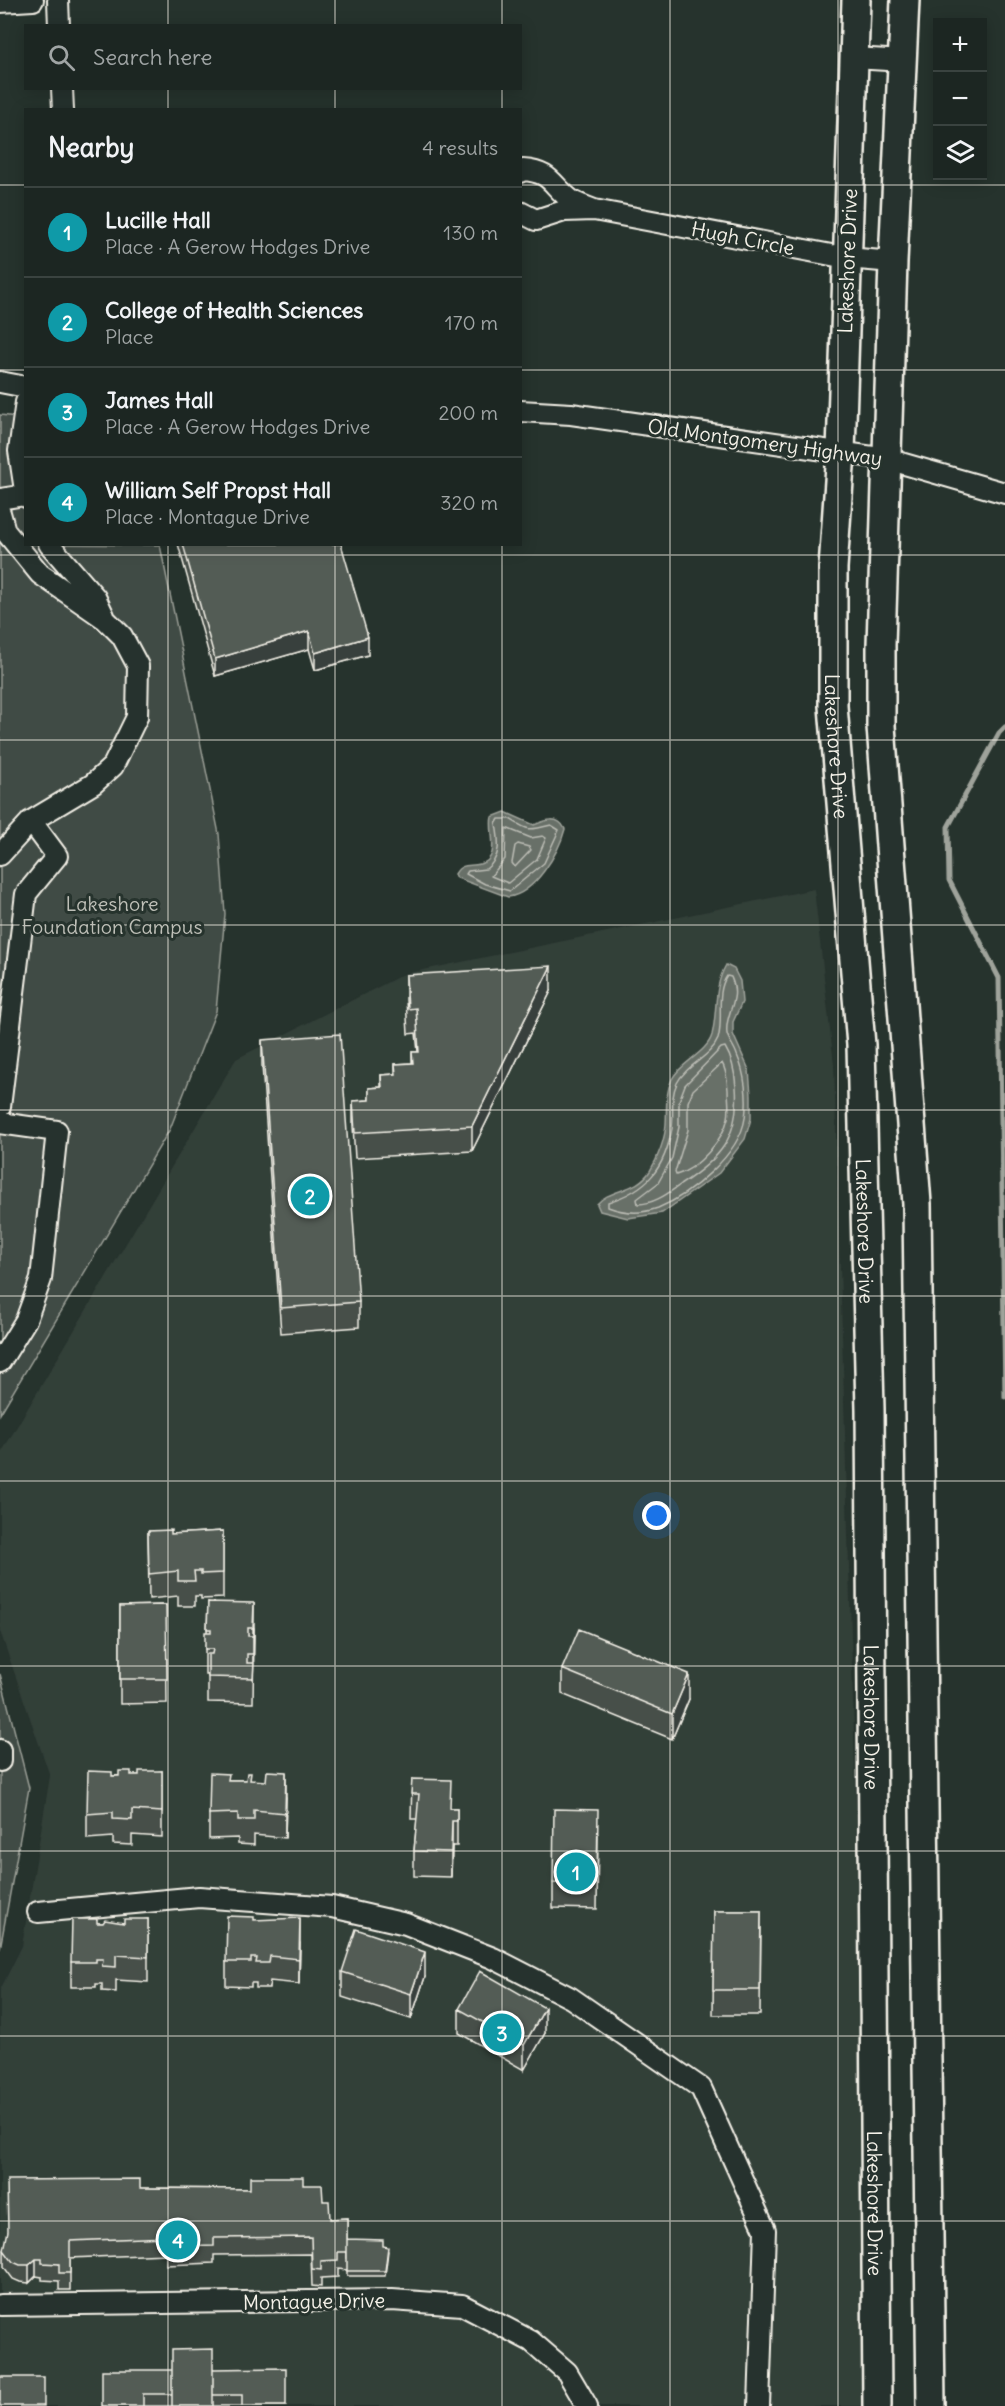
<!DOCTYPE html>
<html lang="en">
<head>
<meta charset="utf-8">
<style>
	:root { --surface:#1c2622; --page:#252e2a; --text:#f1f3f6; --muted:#a0a5a5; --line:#3a4340; --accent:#ff9aa2 }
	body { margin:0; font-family:Delius,sans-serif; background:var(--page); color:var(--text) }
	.controls { position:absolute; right:18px; top:18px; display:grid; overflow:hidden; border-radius:0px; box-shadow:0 3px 15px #0003 }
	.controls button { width:54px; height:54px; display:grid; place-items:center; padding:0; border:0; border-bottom:2px solid var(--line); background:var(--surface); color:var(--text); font:30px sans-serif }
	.you { position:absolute; left:657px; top:1516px; width:21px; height:21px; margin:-15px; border:4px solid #fff; border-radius:50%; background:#1a73e8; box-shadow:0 0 0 9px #1a73e833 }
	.badge { display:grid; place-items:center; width:39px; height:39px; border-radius:50%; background:var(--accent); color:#fff; font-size:20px; font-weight:700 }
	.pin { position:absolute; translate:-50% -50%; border:3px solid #fff; box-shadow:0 2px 6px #0006 }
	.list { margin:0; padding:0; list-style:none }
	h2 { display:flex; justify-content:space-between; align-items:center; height:78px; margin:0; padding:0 24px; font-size:26px }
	h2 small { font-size:20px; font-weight:400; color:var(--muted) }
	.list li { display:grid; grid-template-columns:39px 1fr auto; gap:18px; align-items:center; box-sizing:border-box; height:90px; padding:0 24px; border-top:2px solid var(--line) }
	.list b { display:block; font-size:22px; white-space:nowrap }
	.list p { margin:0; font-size:20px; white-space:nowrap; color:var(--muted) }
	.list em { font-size:20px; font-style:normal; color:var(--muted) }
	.icon { flex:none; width:33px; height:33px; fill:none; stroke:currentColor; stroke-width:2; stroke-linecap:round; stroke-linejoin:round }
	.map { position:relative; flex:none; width:1005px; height:2406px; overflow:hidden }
	.search { position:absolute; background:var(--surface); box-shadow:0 3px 15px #0003; left:24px; top:24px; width:498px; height:66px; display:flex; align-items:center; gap:15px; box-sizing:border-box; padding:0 21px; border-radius:0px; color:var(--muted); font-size:22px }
	.panel { position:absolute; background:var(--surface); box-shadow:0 3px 15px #0003; left:24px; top:108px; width:498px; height:438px; border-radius:0px }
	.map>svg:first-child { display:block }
	.built { fill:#333f39 }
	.green { fill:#414b45; stroke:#9a9e96; stroke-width:1.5 }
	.water { fill:#676f68; stroke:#9fa39b; stroke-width:1.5 }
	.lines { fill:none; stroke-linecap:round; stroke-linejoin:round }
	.shore { stroke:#bcbdb5; stroke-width:1.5 }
	.stream { stroke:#9fa39b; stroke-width:5 }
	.street-casing { stroke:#f4f1e8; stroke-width:24 }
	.secondary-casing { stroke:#f4f1e8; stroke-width:32 }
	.street { stroke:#26332d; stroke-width:20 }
	.secondary { stroke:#26332d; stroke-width:27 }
	.wall { fill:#474f49; stroke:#f4f1e8; stroke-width:1.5 }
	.shaded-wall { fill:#39403c; stroke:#f4f1e8; stroke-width:1.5 }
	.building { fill:#525c55; stroke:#f4f1e8; stroke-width:1.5 }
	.grid { fill:none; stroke:#f4f1e8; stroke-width:1.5; stroke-opacity:0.55 }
	.labels { text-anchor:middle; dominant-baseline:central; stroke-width:6; stroke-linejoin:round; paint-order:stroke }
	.street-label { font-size:20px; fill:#f4f1e8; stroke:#26332d }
	.park-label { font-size:20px; fill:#bebfb7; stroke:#26332d }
</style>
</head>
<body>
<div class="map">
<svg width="1005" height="2406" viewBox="0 0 1005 2406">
	<rect width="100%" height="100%" fill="#26332d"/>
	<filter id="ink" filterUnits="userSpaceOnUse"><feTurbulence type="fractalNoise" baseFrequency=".0167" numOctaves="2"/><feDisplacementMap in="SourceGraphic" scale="12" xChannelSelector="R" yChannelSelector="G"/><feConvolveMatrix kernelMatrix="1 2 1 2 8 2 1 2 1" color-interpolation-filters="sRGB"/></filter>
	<g filter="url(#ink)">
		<path class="built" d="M814,889L834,1065L874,2406H0V1990L22,1946L50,1776L0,1631V1455L236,1059L404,974Z"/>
		<path class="green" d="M0,415L25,418L26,544L160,545L219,834L225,914L216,1011L170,1129L0,1414Z
			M0,1674L29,1788L0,1949Z"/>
		<path class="water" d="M505,812L534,825C546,820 558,815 565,829C559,852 535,894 508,897L457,878L455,874C462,862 469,867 480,864C502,859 488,831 492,817Z
			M726,965L734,969L740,981L742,1002L733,1022V1034L749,1070L751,1095V1119L745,1139L719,1173L662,1213L628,1218L600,1211L597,1204C609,1189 637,1192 650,1171C658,1158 665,1139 666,1124C667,1108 665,1094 672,1079C681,1062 707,1053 712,1035C718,1010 713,988 726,965Z"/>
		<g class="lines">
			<path class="shore" d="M499,819H510C529,831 528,831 551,825L559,830L544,863L510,891L485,884L466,874L468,871L486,869C502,857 499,841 496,824Z
				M506,828L531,838L543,836L546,838L537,859L508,883L491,876L505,859Z
				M518,844L529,847L531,850L515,867L512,863L515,846Z
				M727,976L731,977C742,1001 724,1012 727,1034C729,1041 735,1048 737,1055C745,1073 748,1099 745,1118C740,1154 690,1195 658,1208C642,1214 624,1213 608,1207V1202C647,1190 665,1169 672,1128C674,1112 670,1098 677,1083C686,1065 711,1057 718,1039C724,1020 715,993 727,976Z
				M725,1047C733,1060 735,1073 736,1087C740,1137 720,1159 680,1185C667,1194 654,1204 638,1204L637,1199L658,1183L672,1158L679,1127V1101L685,1085L721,1048Z
				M722,1063C727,1071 727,1081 728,1090C728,1099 730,1109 728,1118C723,1140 698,1169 676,1175L675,1172L688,1130V1102L693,1090Z"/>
			<path class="stream" d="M1005,727L999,733L948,827L949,880L999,978L1005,1397"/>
			<defs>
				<path id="street" d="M58,0L59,26
					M0,2L33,0
					M854,58L904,61
					M62,88L63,110
					M520,172L523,170C552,172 551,185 571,200C577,204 587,207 594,210L564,211L536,220L520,212
					M594,210L847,258L893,262
					M0,382L26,387
					M26,402L19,451L26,497
					M520,411L571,414L887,459L1005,493
					M0,499L25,495
					M0,513L5,531L40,574L105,619L122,636L138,666L137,717L113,766L93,784L31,821L0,855
					M49,544L95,597L104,616
					M0,1107L26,894L57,856L31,821
					M0,1123L57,1131L41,1279L26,1320L0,1362
					M0,1750V1761
					M38,1912L199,1897L332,1907L406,1924L493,1958L571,1998L701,2088L765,2230L759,2406
					M0,2305L392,2300L462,2305L531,2341L567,2372L587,2406"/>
				<g id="secondary">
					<path id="s1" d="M856,0L841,452L833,568V706L861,1045L870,1409L877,2406"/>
					<path d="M905,0L893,262L881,645V726L917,1204L931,2406"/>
				</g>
			</defs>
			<use href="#street" class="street-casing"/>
			<use href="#secondary" class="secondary-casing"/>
			<use href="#street" class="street"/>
			<use href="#secondary" class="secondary"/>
		</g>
		<path class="wall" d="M178,544H341L368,655L315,670L309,649L215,676Z
			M406,975L551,991L472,1151L355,1158L353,1126V1101L369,1100V1088L381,1087V1075L395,1074V1064L412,1063V1052H418L416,1033L408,1034L406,1000Z
			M262,1040L359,1302V1327L281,1333L262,1065Z
			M148,1531L171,1534L223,1531V1598L201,1599V1596H195V1606H178V1596L149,1599Z
			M208,1602L254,1628L253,1703L208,1702V1674H205V1649L207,1632Z
			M166,1605L167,1703L120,1704V1606Z
			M562,1669L689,1699L672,1739L562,1694Z
			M162,1771V1837L132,1835V1845L113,1844V1837L87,1839V1814L112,1776L139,1775Z
			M412,1779L451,1808H457V1846H452L451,1877L414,1876V1851L417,1819H411Z
			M229,1780H250L286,1797L285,1838L254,1835V1845L238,1844V1838L209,1839V1814Z
			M598,1835L597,1909L553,1908V1883Z
			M714,1911H761L760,2015H713Z
			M148,1919V1982L116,1980V1992L102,1991V1984H96V1987H71V1962L97,1923H124Z
			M254,1920L300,1943L299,1984L270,1981L269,1988H256V1983H251V1987L226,1986V1962Z
			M342,1972L425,1977L411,2019L342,1997Z
			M459,2009L545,2033L524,2070L459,2033Z
			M303,2185L323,2201L330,2219L347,2218V2258L383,2246L388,2251L385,2276H347V2270L338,2269V2277L321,2278V2287L312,2286L311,2254L214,2255V2263L166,2265V2254L70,2258V2290H59V2281L42,2280V2277L36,2276L29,2283L20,2282L13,2279L4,2267V2250L140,2188L250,2189Z
			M213,2369L286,2406H102Z"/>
		<path class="shaded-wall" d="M309,631V649L215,676V659Z
			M368,637V655L315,670V653Z
			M551,966V991L472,1151V1126Z
			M254,1603V1628L253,1679V1628Z
			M689,1674V1699L672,1739V1714Z
			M286,1772V1797L285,1838V1813Z
			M452,1821V1846L451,1877V1852Z
			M300,1918V1943L299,1984V1959Z
			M425,1952V1977L411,2019V1994Z
			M545,2008V2033L524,2070V2045Z
			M36,2259V2276L29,2283V2265Z"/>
		<path class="building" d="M183,544H341L368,637L315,653L309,631L215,659Z
			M551,966L472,1126L355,1133L353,1101L369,1100V1088L382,1087L381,1075L396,1074L395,1064L413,1063L412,1052H419L416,1008L408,1009L406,975Z
			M340,1034L359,1302L281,1308L262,1040Z
			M171,1530V1534L223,1531V1573L201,1574V1571H194L195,1581H178V1571L149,1574L148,1531Z
			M208,1602L254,1603L253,1628H248V1636H253V1654H247V1663H254L253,1678L208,1677V1654H212L213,1649H205V1632H211V1629H207Z
			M166,1605L167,1679H120V1606Z
			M579,1629L689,1674L672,1714L562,1669Z
			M88,1771L112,1772V1776H119V1771H131V1775H139V1771H162V1812L132,1810V1820L113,1819V1812L87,1814Z
			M267,1771L286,1772L285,1813L254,1810V1820H238V1813L209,1814L210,1773L229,1774L228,1780H246L247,1773H251L250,1780L266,1781Z
			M412,1779L451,1780L450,1808H457V1821H452L451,1852L414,1851L419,1794H411Z
			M554,1809L598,1810L597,1884L553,1883Z
			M714,1911H761L760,1990H713Z
			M227,1916L254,1917V1920L300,1918L299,1959L270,1956L269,1963H256L257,1958H251V1962H226Z
			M72,1919H97V1923H103L105,1920L124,1923V1919H148V1957L116,1955V1967L102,1966L103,1959H96V1962H71Z
			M356,1929L425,1952L411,1994L342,1972Z
			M480,1971L545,2008L524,2045L459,2009Z
			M250,2177H303V2185H322L323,2201H329L330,2219L347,2218V2252H338V2260L321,2261V2270L312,2269L311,2237L214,2238V2246L166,2247V2237L70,2241V2273H59V2264L42,2263V2259H36L29,2265H20L13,2262L4,2250L8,2231L7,2180L140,2179V2188L250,2189Z
			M347,2239L383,2240V2246L388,2247L385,2271H347Z
			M213,2349V2406H172V2350Z
			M286,2368V2406H242V2395H213V2369Z
			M102,2370H172V2394H143V2406H102Z
			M0,2377H44V2406H0Z"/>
	</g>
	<path class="grid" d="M168,0V26M335,0V26M502,0V26M670,0V2406M838,0V2406M168,88V110M335,88V110M502,88V110M0,185H26M520,185H1005M0,370H26M520,370H1005M168,544V2406M335,544V2406M502,544V2406M0,555H1005M0,740H1005M0,925H1005M0,1110H1005M0,1296H1005M0,1481H1005M0,1666H1005M0,1851H1005M0,2036H1005M0,2221H1005"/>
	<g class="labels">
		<g class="street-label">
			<text transform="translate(743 238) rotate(11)">Hugh Circle</text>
			<text transform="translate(847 261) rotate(-88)">Lakeshore Drive</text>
			<text transform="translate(765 442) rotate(8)">Old Montgomery Highway</text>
			<text stroke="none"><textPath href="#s1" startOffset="747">Lakeshore Drive</textPath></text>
			<text stroke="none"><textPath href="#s1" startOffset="1233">Lakeshore Drive</textPath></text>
			<text stroke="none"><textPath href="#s1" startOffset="1719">Lakeshore Drive</textPath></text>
			<text stroke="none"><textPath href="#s1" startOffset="2205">Lakeshore Drive</textPath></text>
			<text transform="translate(314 2301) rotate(-1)">Montague Drive</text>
		</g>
		<g class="park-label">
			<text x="112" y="903">Lakeshore<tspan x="112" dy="23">Foundation Campus</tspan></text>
		</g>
	</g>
</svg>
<div class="controls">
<button>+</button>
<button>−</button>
<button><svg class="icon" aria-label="layers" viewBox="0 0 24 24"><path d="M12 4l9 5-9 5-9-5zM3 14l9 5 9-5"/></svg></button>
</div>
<div class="you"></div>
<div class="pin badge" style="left:576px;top:1872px;background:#0f9aa8">1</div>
<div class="pin badge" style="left:310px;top:1196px;background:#0f9aa8">2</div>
<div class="pin badge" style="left:502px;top:2033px;background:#0f9aa8">3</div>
<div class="pin badge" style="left:178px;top:2240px;background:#0f9aa8">4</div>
<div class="search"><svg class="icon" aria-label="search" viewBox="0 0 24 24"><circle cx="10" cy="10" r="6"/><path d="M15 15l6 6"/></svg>Search here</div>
<section class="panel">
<h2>Nearby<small>4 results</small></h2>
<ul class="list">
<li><span class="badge" style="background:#0f9aa8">1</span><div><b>Lucille Hall</b><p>Place · A Gerow Hodges Drive</p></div><em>130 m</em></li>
<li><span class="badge" style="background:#0f9aa8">2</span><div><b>College of Health Sciences</b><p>Place</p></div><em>170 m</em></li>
<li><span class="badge" style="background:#0f9aa8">3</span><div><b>James Hall</b><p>Place · A Gerow Hodges Drive</p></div><em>200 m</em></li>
<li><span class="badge" style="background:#0f9aa8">4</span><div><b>William Self Propst Hall</b><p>Place · Montague Drive</p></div><em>320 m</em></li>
</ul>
</section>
</div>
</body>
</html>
